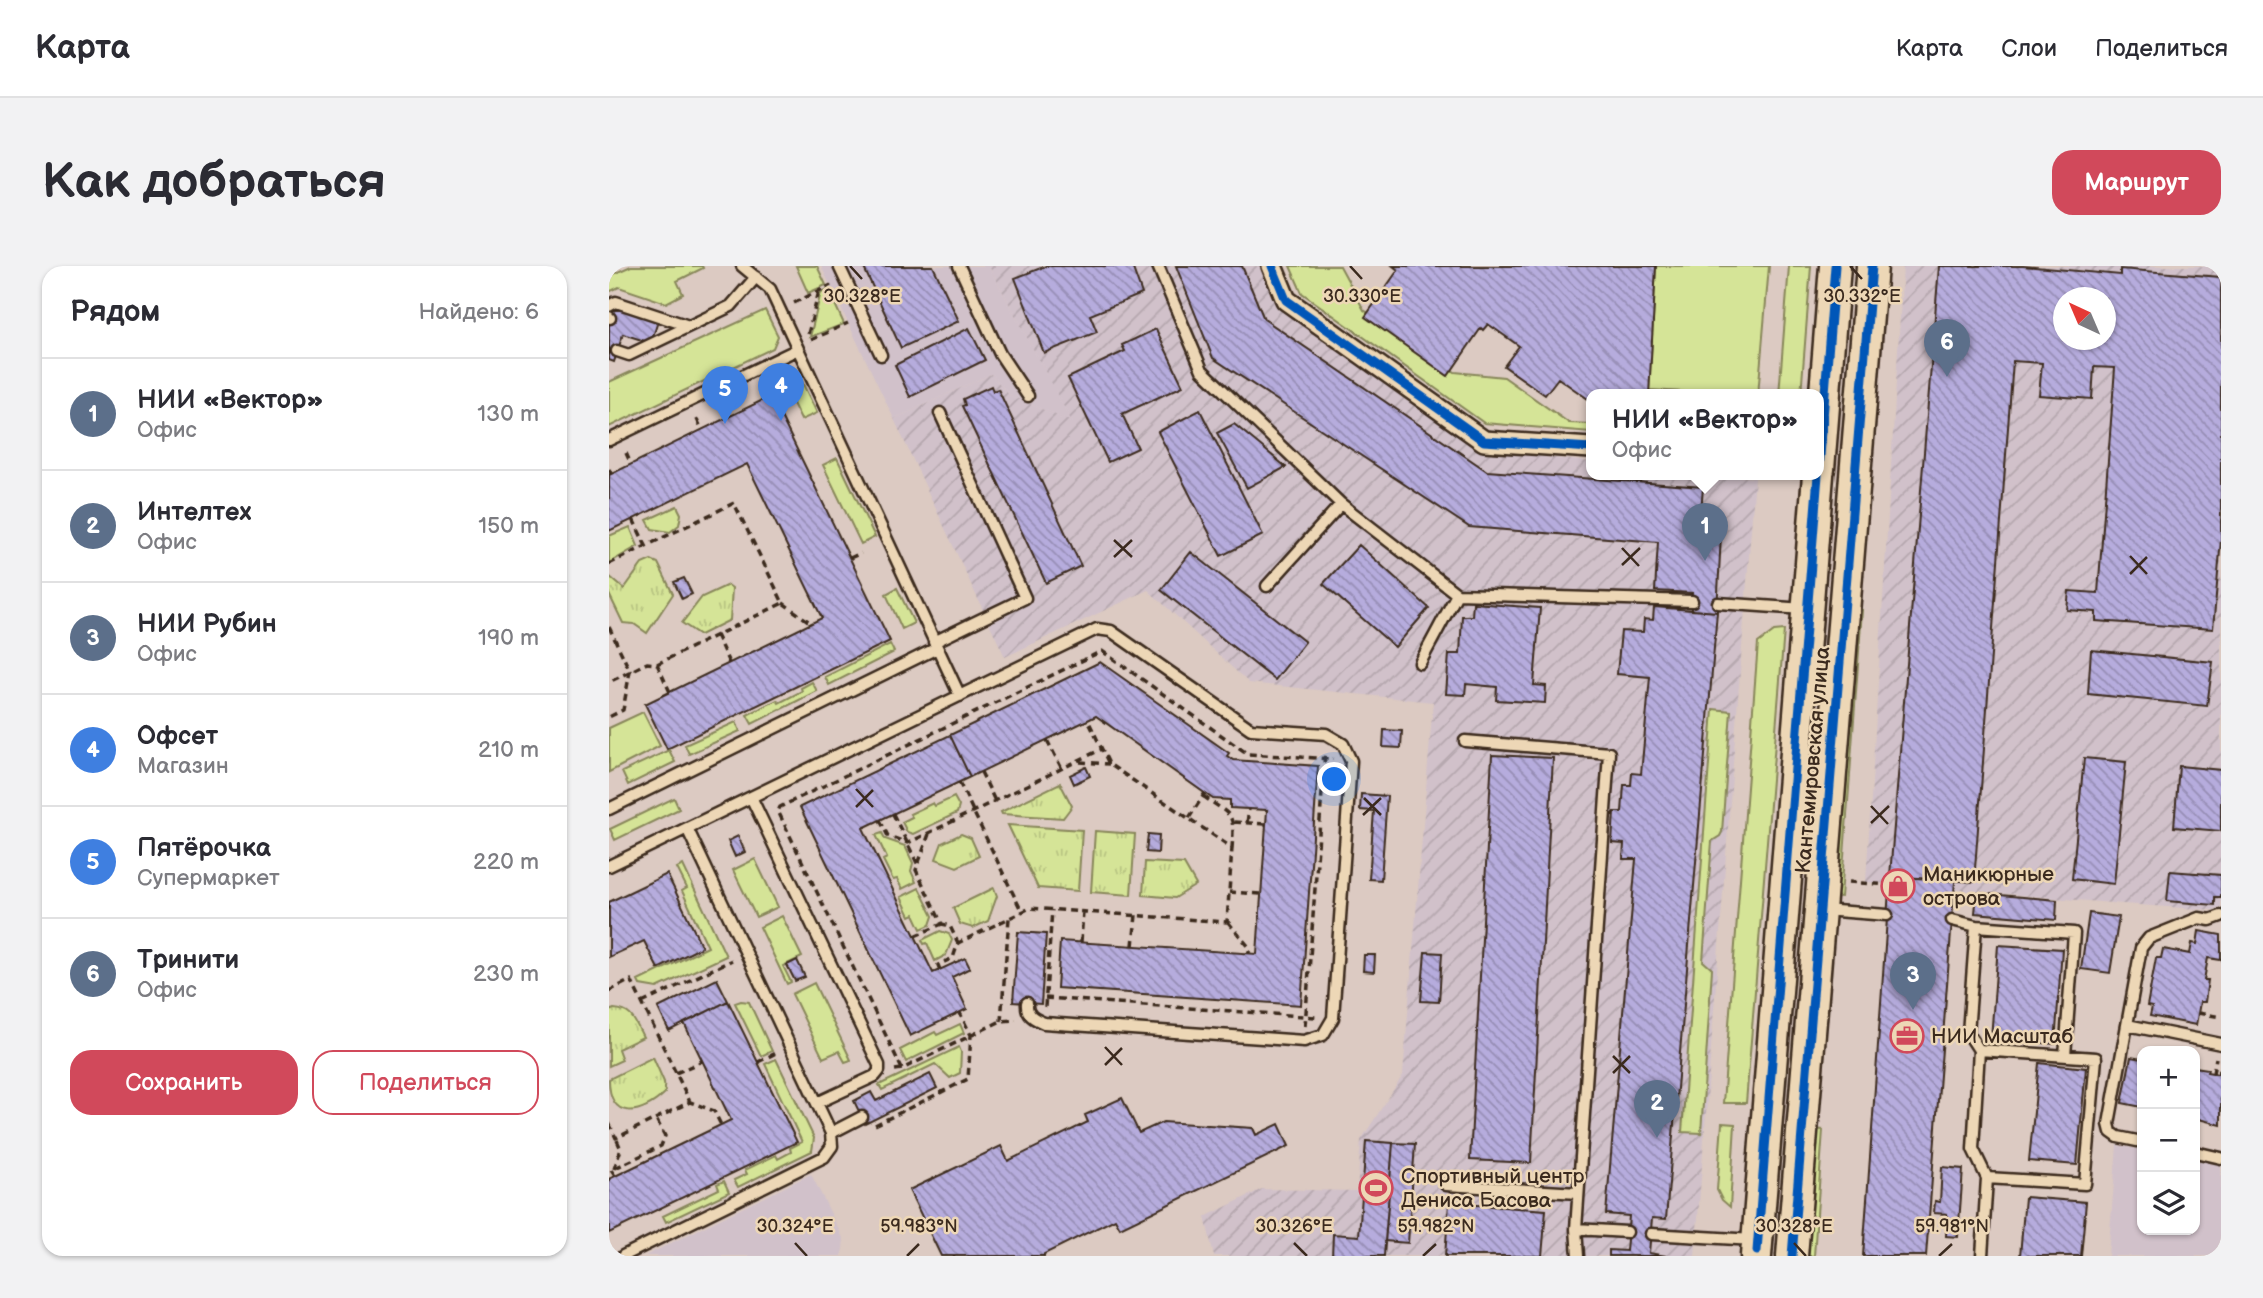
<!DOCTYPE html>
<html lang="ru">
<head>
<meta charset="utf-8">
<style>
	:root { --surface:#fff; --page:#f2f2f3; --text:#2b2b33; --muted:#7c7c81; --line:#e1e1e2; --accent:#d1495b }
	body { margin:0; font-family:"Balsamiq Sans",sans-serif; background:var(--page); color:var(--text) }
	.controls { position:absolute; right:21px; bottom:21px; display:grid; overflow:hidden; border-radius:14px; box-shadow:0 2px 5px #0004 }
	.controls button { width:63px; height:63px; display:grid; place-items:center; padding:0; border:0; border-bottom:2px solid var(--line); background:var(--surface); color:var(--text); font:35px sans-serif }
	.compass { position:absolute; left:1444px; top:21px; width:63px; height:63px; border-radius:50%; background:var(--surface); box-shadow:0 2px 5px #0004; rotate:316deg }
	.you { position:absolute; left:726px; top:514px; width:24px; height:24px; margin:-18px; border:5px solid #fff; border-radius:50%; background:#1a73e8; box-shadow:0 0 0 10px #1a73e833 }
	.badge { display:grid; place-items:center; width:46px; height:46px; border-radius:50%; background:var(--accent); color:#fff; font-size:23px; font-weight:700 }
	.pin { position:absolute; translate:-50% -58px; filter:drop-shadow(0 2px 4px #0008) }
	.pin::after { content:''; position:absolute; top:37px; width:24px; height:21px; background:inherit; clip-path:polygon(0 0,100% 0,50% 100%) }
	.popup { position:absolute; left:977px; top:123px; width:238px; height:91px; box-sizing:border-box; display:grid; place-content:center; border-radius:14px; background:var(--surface); filter:drop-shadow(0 2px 5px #0005); font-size:23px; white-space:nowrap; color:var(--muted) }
	.popup b { font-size:26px; color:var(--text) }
	.popup::after { content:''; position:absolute; left:50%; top:100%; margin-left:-14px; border:14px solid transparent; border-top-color:var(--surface) }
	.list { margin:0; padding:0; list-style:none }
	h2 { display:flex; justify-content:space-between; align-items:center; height:91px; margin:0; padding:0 28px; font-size:30px }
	h2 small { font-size:23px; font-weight:400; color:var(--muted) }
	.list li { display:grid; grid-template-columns:46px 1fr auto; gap:21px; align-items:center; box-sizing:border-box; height:112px; padding:0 28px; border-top:2px solid var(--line) }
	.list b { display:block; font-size:26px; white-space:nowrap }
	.list p { margin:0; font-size:23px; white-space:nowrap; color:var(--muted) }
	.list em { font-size:23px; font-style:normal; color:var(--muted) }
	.actions { display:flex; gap:14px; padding:21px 28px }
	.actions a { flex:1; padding:16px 0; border:2px solid var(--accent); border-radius:21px; text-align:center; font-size:24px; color:var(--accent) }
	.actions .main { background:var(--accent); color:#fff }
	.icon { flex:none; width:38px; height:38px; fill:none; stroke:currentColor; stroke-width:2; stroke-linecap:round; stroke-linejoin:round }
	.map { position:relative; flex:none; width:1612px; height:990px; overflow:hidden; border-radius:21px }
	header { display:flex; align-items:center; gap:42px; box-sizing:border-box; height:98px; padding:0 35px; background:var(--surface); border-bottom:2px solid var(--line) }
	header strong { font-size:33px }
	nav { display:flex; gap:38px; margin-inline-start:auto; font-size:24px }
	.intro { display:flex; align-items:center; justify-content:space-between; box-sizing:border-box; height:168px; padding:0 42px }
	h1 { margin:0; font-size:49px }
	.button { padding:18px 32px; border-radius:21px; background:var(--accent); color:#fff; font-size:24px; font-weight:700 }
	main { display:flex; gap:42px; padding:0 42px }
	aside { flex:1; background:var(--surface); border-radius:21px; box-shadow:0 2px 5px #0004 }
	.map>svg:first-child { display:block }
	.built { fill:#d1c1ca }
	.industrial { fill:url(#industrial-furrows); fill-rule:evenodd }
	.green { fill:#d5e497; stroke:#88875a; stroke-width:2 }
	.park { fill:url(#park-tufts); stroke:#88875a; stroke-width:2 }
	.building { fill:url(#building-back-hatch); stroke:#3b2a1e; stroke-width:2; fill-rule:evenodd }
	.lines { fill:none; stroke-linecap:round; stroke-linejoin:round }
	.service-casing { stroke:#3b2a1e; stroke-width:15 }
	.minor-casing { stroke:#3b2a1e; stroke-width:24 }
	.primary-casing { stroke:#3b2a1e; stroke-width:35 }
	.path { stroke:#3b2a1e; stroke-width:3.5; stroke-dasharray:7 5; stroke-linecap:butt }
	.service { stroke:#edd7b6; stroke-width:10 }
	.minor { stroke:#edd7b6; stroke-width:19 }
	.primary { stroke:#edd7b6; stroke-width:30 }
	.cycleway-casing { stroke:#edd7b6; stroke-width:13 }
	.cycleway { stroke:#0057b8; stroke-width:9 }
	.ticks { fill:none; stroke:#3b2a1e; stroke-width:2.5 }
	.labels { text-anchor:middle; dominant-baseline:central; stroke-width:5; stroke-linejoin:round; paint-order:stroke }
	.street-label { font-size:21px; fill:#3b2a1e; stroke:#edd7b6 }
	.poi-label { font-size:21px; fill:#3b2a1e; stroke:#edd7b6; text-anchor:start }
	.ticks-label { font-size:18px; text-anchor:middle; fill:#3b2a1e; stroke:#edd7b6; stroke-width:5; stroke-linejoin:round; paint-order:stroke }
</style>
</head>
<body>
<header>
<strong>Карта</strong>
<nav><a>Карта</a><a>Слои</a><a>Поделиться</a></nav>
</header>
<div class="intro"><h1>Как добраться</h1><a class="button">Маршрут</a></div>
<main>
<aside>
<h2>Рядом<small>Найдено: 6</small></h2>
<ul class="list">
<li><span class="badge" style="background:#5c6f8a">1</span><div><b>НИИ «Вектор»</b><p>Офис</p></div><em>130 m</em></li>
<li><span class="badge" style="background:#5c6f8a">2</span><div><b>Интелтех</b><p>Офис</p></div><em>150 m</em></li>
<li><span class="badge" style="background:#5c6f8a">3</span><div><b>НИИ Рубин</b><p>Офис</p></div><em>190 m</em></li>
<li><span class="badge" style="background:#3f7fe0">4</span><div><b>Офсет</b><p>Магазин</p></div><em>210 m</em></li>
<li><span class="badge" style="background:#3f7fe0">5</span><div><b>Пятёрочка</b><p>Супермаркет</p></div><em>220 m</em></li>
<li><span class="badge" style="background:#5c6f8a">6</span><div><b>Тринити</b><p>Офис</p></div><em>230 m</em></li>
</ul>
<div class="actions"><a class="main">Сохранить</a><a>Поделиться</a></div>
</aside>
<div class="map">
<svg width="1612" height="990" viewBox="0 0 1612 990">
	<defs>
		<pattern id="industrial-furrows" width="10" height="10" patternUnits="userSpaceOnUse" patternTransform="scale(1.75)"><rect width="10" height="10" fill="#d1c1ca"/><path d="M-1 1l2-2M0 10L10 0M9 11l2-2" fill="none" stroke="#b4a6ad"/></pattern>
		<pattern id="park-tufts" width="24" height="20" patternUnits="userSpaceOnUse" patternTransform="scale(1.75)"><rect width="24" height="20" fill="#d5e497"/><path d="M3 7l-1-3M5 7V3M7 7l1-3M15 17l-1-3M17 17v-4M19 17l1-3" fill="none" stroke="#b8c482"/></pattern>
		<pattern id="building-back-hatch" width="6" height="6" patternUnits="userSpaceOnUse" patternTransform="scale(1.75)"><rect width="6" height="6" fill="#b6acdd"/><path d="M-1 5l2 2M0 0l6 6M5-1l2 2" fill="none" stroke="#958cb3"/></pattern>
	</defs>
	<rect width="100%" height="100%" fill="#dccac2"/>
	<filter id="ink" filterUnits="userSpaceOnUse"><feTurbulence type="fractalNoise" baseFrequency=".0143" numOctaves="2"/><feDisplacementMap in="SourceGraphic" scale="14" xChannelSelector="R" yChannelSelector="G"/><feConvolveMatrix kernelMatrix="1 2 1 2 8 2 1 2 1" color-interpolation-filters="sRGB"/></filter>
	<g filter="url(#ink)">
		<path class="built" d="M212,0H380L464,157L400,129L382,108L285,153Z
			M1508,879L1533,884V964H1586V894L1612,899V990H1499Z
			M202,908L235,974L233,990H36Z"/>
		<path class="industrial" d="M380,0H652L668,40L872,184L982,196V209H1116L1146,212L1086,990H605L596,951L653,923L748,925L752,874L794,809L824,436L640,417L539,324L396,391L285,153L382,108L400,129L463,156Z
			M1294,0H1612V641L1604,644L1514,638L1257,616ZM1454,32H1496V74H1454Z"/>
		<path class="green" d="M22,0H93L94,2L68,15L74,28L57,37L10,21L0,26V10Z
			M187,0H208L217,19L199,27Z
			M681,0H731L755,44L846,106L895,111L960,157L982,158V166L875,157L693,27Z
			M1047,0H1160L1149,129H1076V126L1040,124Z
			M1180,0H1202L1192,129H1170Z
			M219,23L235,58L201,71L212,26Z
			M156,44L169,70L164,82L0,161V116Z
			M193,116L208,147L192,154L177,123Z
			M228,192L266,271L252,278L214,199Z
			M68,240L72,248L70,259L61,266L43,263L38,254Z
			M21,261L29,280L0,297V270Z
			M288,322L305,357L293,363L277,328Z
			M1244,344H1253L1232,631L1223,630Z
			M1175,364L1137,837H1114L1149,377L1165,365Z
			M281,378L285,386L220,419L216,411Z
			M203,416L208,425L143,458L138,449L168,434L170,437L193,425L192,422Z
			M1104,443L1122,445L1113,566L1111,570L1103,575L1094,695L1103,703L1092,867L1073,866Z
			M34,446L51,480L0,506V462Z
			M127,456L131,465L80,488L76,479Z
			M60,484L66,496L19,519L13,506Z
			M345,531L350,540L348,547L304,568L298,566L293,556L303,551L301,548L324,537L326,540Z
			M65,532L70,543L6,574L1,563Z
			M273,567L276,573L296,580L304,597L302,605L307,616L293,623L288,613L284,614L274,594L278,592L267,569Z
			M146,593L169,641L147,651L124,604Z
			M74,599L117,690L48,722L31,719L29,715L99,681L73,625L78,622L68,602Z
			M310,622L324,650L321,659L312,663L305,648L301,650L292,631Z
			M173,650L193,691L174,700L182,716L178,718L151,661Z
			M331,665L340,668L343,674L337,689L326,695L318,677L315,678L313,674Z
			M205,717L242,794L236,796L230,785L214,792L183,728Z
			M132,735L140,736L163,785L152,790L126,737Z
			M351,758L355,767L297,796L291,784L326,766L328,769Z
			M350,781L352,786L351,807L341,812L326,798L273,824L270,819Z
			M167,793L205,872L203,885L129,921L125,914L138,908L136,904L167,889L169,893L182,886L181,882L193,876L156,798Z
			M1113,857L1126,858L1121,941L1113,934L1108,924Z
			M1205,863L1214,864L1205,990H1195Z
			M115,915L120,926L57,956L54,950L110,923L108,918Z"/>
		<path class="park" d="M42,294L49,297L64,328L38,367L25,358L14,357L0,328V310L15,323L33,298Z
			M119,319L123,322L121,354L91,369L73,357L93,331Z
			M451,517L463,540L454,552L393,548L392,546Z
			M399,559L473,564L469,625L429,622Z
			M486,565L526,568L522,629L482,626Z
			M352,568L362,572L370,590L348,601L327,593L333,577Z
			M536,596L575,598L587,619L566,632L534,629Z
			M385,622L388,630L379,655L364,662L351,658L344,642Z
			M5,743C24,744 26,756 34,771L9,783L13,794L0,800V745Z
			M44,791L55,816L56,827C32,850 0,855 0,813Z"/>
		<path class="building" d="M254,0H324L350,55L292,82Z
			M437,0H523L533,28L481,49L488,66L435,87L406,12Z
			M567,0H633L655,53L878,205L1094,221L1092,247L1113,249L1108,346L1082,344L1083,327L1046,325L1049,276L860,261L604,92Z
			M784,0H1047L1040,129H982V135L949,112L936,129L895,100L910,80L879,58L874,64L872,62L839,110L756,51L789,4Z
			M1330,0H1414L1511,9V3L1612,11V274L1604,363L1487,355V346L1458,344L1460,325L1489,327L1506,102L1485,101L1483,133L1430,129L1433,97L1404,95L1365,616L1281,610ZM1454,32H1496V74H1454Z
			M5,41L49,55L42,77L14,68L5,96L0,94V55Z
			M360,62L376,94L301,131L286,99Z
			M547,63L574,120L513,148L529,182L499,196L459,112L516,85L513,79Z
			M382,120L384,125L389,123L472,300L437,317L353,140L356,139L354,133Z
			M162,130L281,375L58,483L36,438L213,352L138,198L0,265V209Z
			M591,144L654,269L612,290L549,166Z
			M625,158L677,201L638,222L608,167Z
			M750,279L820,342L786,381L714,318Z
			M582,286L696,376L666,414L552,324Z
			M75,312L83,328L73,333L65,316Z
			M864,337L931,342L925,419L937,420L936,437L887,434L888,421L857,418L856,429L837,428L840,388H851L853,350H863Z
			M1045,341L1108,346L1057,953L1043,952L1040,987L1057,990H1000V984L1017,985L1020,950L997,948L1027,593H1014L1015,578L1003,577L1005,546H1013L1015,519H1022L1023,507L1032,508L1041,411L1008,408L1012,365L1034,366L1035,353L1044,354Z
			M1482,384L1604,396L1598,440L1479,428Z
			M491,396L620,487L618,490L624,494L709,500L692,739L448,722L451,675L648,688L658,544L621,542V534L604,533L487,450L361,511L341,469Z
			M775,464L793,465L792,482L774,481Z
			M341,469L361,511L254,562L324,707L356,692L361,702L343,711L358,743L301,770L191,541Z
			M883,489L944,492L922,897L861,894Z
			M1475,492L1517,496L1505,618L1463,613Z
			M1570,500L1612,504V565L1565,561Z
			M477,501L481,510L465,518L461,509Z
			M752,528L778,530L772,614L760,613L765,545L751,544Z
			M539,568L550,569L549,587L537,586Z
			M129,570L136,586L126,591L119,575Z
			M1561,605L1612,609V631H1606V639L1558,635Z
			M58,608L93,681L49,703L35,675L0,691V636Z
			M1281,610L1346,615L1317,990H1254Z
			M1368,627L1448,634L1447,654L1366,647Z
			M1480,647L1510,651L1501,707L1472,703Z
			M1590,665L1612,669V694L1599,692L1595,714H1599L1596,736H1591L1587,759L1541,750L1543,741L1538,740L1547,692H1552L1554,683L1581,688L1583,677L1588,678Z
			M409,666L437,668L432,738L404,736Z
			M1389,679L1453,683L1446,778L1382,773Z
			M816,686L833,687L830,736L812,735Z
			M755,689H766L765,706L754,705Z
			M188,694L196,711L186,715L178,699Z
			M108,713L119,735L60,765L49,742Z
			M119,735L188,876L0,967V913L122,854L75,757Z
			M1522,791L1533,793V841L1513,837Z
			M1430,797L1477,802L1468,899L1420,895Z
			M1586,801L1599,803L1598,806L1609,808V805L1612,806V859L1586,852Z
			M321,808L328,822L256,858L245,835L262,826L267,835Z
			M513,832L530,867L554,856L644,862L647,869L670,858L680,880L511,962L506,953L435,988V990H332L300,924L392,880L399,895L479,856L476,849Z
			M757,875L784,877L775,990H723L724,968L750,970Z
			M784,877L806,878L799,977L776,975Z
			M1333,901L1354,903L1349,971L1337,970L1338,948L1325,947L1326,935L1331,936Z
			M1416,931L1477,936L1472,990H1411Z
			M840,937L937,944L933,990H836Z"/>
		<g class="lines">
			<defs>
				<path id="service" d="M133,0L161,23L351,430
					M230,0L272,89
					M350,0L391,88L419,130
					M549,0L593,104L732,238L848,328L1083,335
					M0,40L7,36L80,60
					M0,51L1,52
					M8,85L20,89L122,40L147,11
					M0,174L189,83
					M658,320L732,238
					M1109,337L1195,343
					M325,376L416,332L331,147
					M811,397L848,328
					M856,475L1000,487L967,963L1018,966
					M142,531L270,799V805L266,810L208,837
					M0,543L328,382
					M0,600L488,363L502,365L642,463L717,468L734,478L742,495L724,752L714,769L695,775L435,757C425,753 417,749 418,737
					M1214,644L1278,649
					M1343,654L1367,660L1465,667L1456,790
					M1367,660L1359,767L1370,784L1364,883L1378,912L1373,990
					M1518,759L1612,778
					M1370,784L1487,792L1476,918L1378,912
					M222,867L253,851
					M1533,876L1509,871L1502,866L1500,858L1532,682L1540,672L1590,652L1601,654L1612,650
					M1586,886L1612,892
					M837,919L969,927
					M967,963L969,990
					M1042,968L1145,974
					M14,990L215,891L223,880L222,867L78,562"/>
				<path id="minor" d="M663,0L677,34L875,175L982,182"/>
				<path id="primary" d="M1210,203L1226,0
					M1147,990L1209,209
					M1183,990L1263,0"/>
			</defs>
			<use href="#service" class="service-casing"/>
			<use href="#minor" class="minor-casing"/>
			<use href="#primary" class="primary-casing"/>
			<path class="path" d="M185,37L222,19
				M199,68L210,25
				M202,74L239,57
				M88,153L93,164
				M17,187L22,198
				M0,203L2,208
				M24,253L37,280
				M241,292L252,287
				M0,298L125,237L174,337L48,398L38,397L0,416
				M174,337L202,357
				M0,361L21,405L14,444L0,451
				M107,369L120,397
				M48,398L61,426
				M438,474L453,503
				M471,496L500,498
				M372,506L386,535
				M350,516L413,646
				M594,530C623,551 626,545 623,582
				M284,548L309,599
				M580,552L596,527
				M271,554L279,570L299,577L493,483
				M625,556L657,558
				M638,557L640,543
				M320,568L307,604L333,658L341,660L349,677
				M1240,616L1280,619
				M620,626L652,628
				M619,656L640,681V688
				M306,670L333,658
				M472,676L474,645
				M524,680L527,649
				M331,704L329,699L344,692L349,677L421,642L618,656L623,582L500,498L479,454
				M0,725L22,714L81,836
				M436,732L707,751
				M33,737L123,694
				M436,741L443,644
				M1589,747L1612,751
				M392,755L400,652
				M696,760L716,485
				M149,796L167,787
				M293,803L169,545L171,541L493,385L639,488L724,493
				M286,804L293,803L392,755L407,754
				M67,807L93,795
				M1604,807L1607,792
				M0,857L7,872L81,836L105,845L112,859
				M266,859L359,813L362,769L351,747
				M5,903L12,883L7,872
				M6,910L2,904L52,880L56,870L47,853"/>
			<use href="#service" class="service"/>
			<use href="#minor" class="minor"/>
			<use href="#primary" class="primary"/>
			<defs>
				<path id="cycleway" d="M663,0L677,34L875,175L982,182
					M1210,203L1226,0
					M1148,985L1209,209
					M1183,990L1263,0"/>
			</defs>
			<use href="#cycleway" class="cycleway-casing"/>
			<use href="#cycleway" class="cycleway"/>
		</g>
	</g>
	<path class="ticks" d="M241,0L253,13M741,0L753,13M1241,0L1253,13M505,274L523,291M1013,282L1030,300M1521,290L1538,308M505,291L523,274M1013,299L1031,282M1521,308L1538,291M247,523L264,541M755,532L772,549M1262,540L1279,558M247,541L264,524M754,549L772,532M1262,557L1280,540M496,781L513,799M1004,790L1021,807M496,799L513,782M1004,807L1021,790M186,977L198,990M685,977L698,990M1185,977L1197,990M298,990L310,978M814,990L827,978M1330,990L1343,978"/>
	<defs>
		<symbol id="shop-ring" viewBox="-11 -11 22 22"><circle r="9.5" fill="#edd7b6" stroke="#d1495b" stroke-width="1.5"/><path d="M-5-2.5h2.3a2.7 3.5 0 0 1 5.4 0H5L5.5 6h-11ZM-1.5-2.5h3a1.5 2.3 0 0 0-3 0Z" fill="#d1495b"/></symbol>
		<symbol id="office-ring" viewBox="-11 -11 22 22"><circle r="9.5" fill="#edd7b6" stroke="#d1495b" stroke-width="1.5"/><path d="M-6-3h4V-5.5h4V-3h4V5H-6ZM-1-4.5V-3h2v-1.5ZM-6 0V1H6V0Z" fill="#d1495b"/></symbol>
		<symbol id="stadium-ring" viewBox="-11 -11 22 22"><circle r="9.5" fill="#edd7b6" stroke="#d1495b" stroke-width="1.5"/><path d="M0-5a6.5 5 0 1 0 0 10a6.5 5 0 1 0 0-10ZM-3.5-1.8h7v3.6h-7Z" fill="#d1495b"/></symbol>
	</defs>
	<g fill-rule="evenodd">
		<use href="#shop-ring" x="1270" y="601" width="38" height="38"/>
		<use href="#office-ring" x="1279" y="751" width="38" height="38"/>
		<use href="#stadium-ring" x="748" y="903" width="38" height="38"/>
	</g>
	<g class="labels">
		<g class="street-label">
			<text transform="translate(1204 494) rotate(-85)">Кантемировская улица</text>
		</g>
		<g class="poi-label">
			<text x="1314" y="608">Маникюрные<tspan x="1314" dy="24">острова</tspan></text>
			<text x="1322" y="770">НИИ Масштаб</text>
			<text x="792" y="910">Спортивный центр<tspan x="792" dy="24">Дениса Басова</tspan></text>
		</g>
	</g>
	<g class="ticks-label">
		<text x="253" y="36">30.328°E</text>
		<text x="753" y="36">30.330°E</text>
		<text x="1253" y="36">30.332°E</text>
		<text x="186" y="966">30.324°E</text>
		<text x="685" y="966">30.326°E</text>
		<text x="1185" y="966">30.328°E</text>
		<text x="310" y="966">59.983°N</text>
		<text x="827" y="966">59.982°N</text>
		<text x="1343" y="966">59.981°N</text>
	</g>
</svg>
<div class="controls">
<button>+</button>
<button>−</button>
<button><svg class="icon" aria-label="layers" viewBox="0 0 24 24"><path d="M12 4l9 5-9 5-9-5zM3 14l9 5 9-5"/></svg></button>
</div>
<svg class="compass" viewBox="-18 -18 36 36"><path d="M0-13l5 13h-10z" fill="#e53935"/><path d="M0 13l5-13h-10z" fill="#7c7c81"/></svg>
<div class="you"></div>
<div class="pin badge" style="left:1096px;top:295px;background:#5c6f8a">1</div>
<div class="popup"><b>НИИ «Вектор»</b>Офис</div>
<div class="pin badge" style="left:1048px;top:872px;background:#5c6f8a">2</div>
<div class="pin badge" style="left:1304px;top:744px;background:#5c6f8a">3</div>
<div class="pin badge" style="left:172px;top:155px;background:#3f7fe0">4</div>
<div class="pin badge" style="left:116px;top:158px;background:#3f7fe0">5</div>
<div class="pin badge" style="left:1338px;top:111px;background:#5c6f8a">6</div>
</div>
</main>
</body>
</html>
